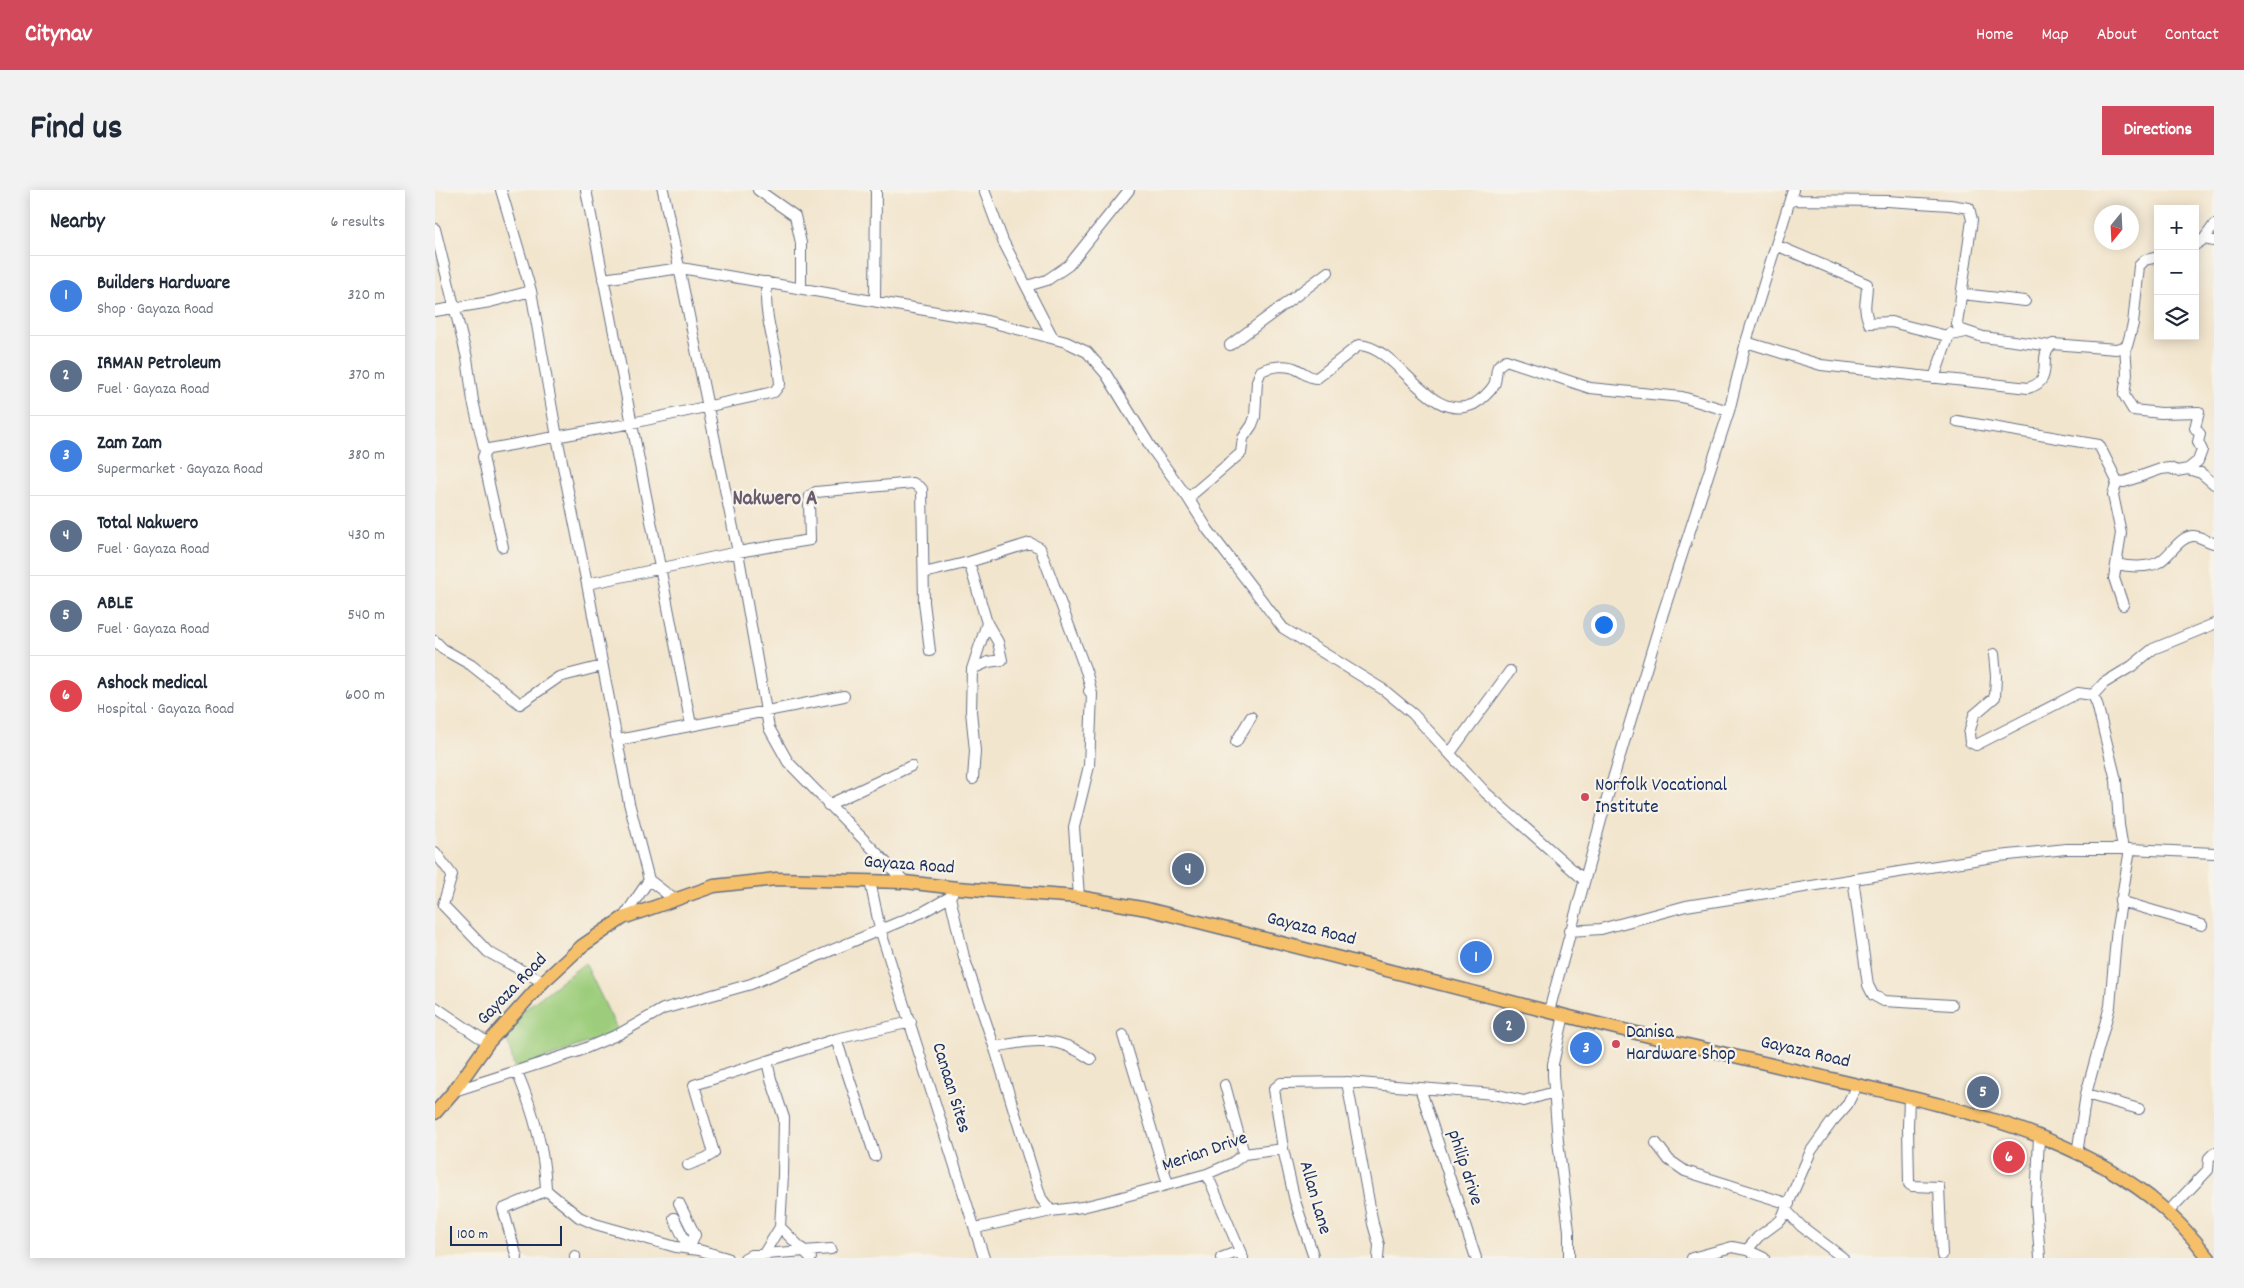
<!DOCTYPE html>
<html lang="en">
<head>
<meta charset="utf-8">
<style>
	:root { --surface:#fff; --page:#f2f2f3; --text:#1f2937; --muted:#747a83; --line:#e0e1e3; --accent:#d1495b }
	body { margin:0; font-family:Dekko,sans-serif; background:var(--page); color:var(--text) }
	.controls { position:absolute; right:15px; top:15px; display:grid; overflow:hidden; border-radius:0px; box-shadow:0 2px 12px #0003 }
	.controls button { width:45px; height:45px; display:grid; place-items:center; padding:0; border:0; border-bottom:1px solid var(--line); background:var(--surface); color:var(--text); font:25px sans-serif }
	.compass { position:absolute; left:1659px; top:15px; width:45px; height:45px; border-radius:50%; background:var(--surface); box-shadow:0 2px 12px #0003; rotate:198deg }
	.scale { position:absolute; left:15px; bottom:12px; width:112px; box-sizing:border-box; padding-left:5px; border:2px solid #1b2f5e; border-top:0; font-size:14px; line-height:18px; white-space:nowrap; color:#1b2f5e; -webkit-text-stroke:4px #f7f3e8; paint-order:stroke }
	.you { position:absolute; left:1168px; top:434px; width:18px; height:18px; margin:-12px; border:4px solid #fff; border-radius:50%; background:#1a73e8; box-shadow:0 0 0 8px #1a73e833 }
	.badge { display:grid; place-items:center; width:32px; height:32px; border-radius:50%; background:var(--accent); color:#fff; font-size:16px; font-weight:700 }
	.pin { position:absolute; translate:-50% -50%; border:2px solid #fff; box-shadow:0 1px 5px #0006 }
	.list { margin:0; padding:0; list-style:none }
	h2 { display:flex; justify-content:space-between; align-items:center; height:65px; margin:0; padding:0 20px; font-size:21px }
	h2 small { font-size:16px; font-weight:400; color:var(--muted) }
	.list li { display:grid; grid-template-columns:32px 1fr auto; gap:15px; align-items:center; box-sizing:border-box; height:80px; padding:0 20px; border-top:1px solid var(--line) }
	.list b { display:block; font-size:19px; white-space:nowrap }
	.list p { margin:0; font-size:16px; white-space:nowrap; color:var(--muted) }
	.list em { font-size:16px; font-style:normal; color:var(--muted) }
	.icon { flex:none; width:28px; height:28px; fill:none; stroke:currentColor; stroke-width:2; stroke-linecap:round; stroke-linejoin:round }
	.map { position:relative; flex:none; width:1779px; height:1068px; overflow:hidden; border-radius:0px }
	header { display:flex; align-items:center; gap:30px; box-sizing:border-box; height:70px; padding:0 25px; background:var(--accent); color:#fff }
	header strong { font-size:24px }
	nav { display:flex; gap:28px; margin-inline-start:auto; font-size:18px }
	.intro { display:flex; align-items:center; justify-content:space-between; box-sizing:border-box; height:120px; padding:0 30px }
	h1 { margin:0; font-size:35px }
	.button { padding:12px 22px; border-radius:0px; background:var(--accent); color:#fff; font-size:18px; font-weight:700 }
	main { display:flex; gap:30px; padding:0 30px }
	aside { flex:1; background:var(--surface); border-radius:0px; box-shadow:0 2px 12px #0003 }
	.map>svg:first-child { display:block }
	.green { fill:#9dcd7c; stroke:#5c7e6d }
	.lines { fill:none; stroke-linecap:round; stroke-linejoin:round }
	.minor-casing { stroke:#666f85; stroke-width:12 }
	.major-casing { stroke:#666f85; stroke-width:15 }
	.minor { stroke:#fff; stroke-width:10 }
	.major { stroke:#f6c06b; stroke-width:12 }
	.poi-dot { fill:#d1495b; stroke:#f7f3e8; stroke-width:2 }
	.labels { text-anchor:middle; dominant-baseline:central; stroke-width:4.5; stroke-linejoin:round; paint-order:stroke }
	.poi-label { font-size:19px; fill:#1b2f5e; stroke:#f7f3e8; text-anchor:start }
	.street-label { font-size:19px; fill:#1b2f5e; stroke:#f7f3e8 }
	.quarter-label { font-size:21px; font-weight:bold; fill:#685c6e; stroke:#f7f3e8 }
</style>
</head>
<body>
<header>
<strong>Citynav</strong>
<nav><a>Home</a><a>Map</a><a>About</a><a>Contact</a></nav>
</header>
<div class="intro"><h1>Find us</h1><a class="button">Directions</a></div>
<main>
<aside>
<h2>Nearby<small>6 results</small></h2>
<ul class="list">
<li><span class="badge" style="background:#3f7fe0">1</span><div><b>Builders Hardware</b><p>Shop · Gayaza Road</p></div><em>320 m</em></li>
<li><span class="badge" style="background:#5c6f8a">2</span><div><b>IRMAN Petroleum</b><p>Fuel · Gayaza Road</p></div><em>370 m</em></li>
<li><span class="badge" style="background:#3f7fe0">3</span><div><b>Zam Zam</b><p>Supermarket · Gayaza Road</p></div><em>380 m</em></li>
<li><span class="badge" style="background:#5c6f8a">4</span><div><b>Total Nakwero</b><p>Fuel · Gayaza Road</p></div><em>430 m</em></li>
<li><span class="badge" style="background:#5c6f8a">5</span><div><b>ABLE</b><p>Fuel · Gayaza Road</p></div><em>540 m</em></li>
<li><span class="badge" style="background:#e0444e">6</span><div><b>Ashock medical</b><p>Hospital · Gayaza Road</p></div><em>600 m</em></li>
</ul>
</aside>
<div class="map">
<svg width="1779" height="1068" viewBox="0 0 1779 1068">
	<rect width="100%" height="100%" fill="#f7f3e8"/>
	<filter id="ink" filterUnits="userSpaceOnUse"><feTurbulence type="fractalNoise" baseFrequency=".02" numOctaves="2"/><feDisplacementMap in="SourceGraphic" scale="10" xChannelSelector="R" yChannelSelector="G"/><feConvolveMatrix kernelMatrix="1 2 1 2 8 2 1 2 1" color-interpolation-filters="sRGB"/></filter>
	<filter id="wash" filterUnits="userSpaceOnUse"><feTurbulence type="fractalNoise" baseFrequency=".0096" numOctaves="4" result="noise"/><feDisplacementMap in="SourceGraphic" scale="20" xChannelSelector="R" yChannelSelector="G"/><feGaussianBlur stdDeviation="1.12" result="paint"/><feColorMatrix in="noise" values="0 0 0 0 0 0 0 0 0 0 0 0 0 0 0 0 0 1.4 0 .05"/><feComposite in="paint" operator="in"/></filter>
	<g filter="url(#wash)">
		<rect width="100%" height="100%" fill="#f2e5cd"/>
		<path class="green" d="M150,773L183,841L80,880L72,849L84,824Z"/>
	</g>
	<g filter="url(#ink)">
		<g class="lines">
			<defs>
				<path id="minor" d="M66,0L96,101L122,247L152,394L194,613L214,690L240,710
					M151,0L256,535
					M228,0L303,362L334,538L353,572L470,692
					M323,0L360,26L366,53V97
					M549,0L568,51L618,148
					M1355,10L1452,11L1515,15L1534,18L1537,30L1522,134L1524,139L1548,147L1616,156
					M0,39L32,168L38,211L50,262L48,267L68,357
					M1769,49L1779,35
					M1341,55L1432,94C1432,112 1427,115 1434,133L1456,132L1512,146L1531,142
					M1760,55L1769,49L1779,51
					M168,89L246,78L548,130L631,152L652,162L671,184L717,259L753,308L773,340L848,438L949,500L978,524L1051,603L1148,689
					M592,96L612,90L634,75L694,0
					M1527,104L1590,111
					M440,111L441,0
					M0,121L55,112L96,101
					M1311,152L1386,175L1593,198C1622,190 1600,166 1618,154L1681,159L1692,156L1698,134L1704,76L1710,70L1723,67
					M795,155L893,82
					M1690,156L1692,184L1689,205L1698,220L1726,223L1764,222L1760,238L1765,244L1763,252L1767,260L1763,271L1753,279
					M1499,188L1515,143
					M1522,231L1664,255L1682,291
					M50,262L54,259L197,233L339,202L345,194C343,159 327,127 332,92
					M753,308L806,263L808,248L817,235L820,227L822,191L826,181C836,176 853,174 863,180C870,183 873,188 882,188L924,155C965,157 993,235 1039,214C1046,210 1055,202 1059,195C1062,189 1060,183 1063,176L1071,170L1155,198L1247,207L1294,221
					M534,372L552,433L537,479L536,521L540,561L538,589
					M1682,374C1694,377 1713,378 1724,372C1736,365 1743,348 1757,346C1764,345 1772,352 1779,353
					M489,383L534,372L595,353L605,358L652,484L657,504
					M152,394L303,362L375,350L374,312L375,306L381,302L478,293L487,299L489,412L495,461
					M1688,415L1679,388L1686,343L1678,305L1682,291L1689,292L1726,279L1735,278L1742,281L1753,279L1766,283L1779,294
					M0,451L8,459L36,475L85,514L124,487L167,476
					M1559,464L1561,486L1560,507L1539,525L1534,544L1535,552L1541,555L1545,553L1643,503L1658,505L1662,514L1681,590L1684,635L1688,659
					M537,479L553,472L567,470L563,452L552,433
					M1658,505L1669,493L1697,476L1718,459L1779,434
					M183,550L409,506
					M801,552L816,527
					M1015,563L1075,481
					M393,615L476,576
					M0,662L17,685L8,715L53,762L108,792
					M1418,689L1433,795L1438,805L1449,811L1517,815
					M435,691L445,739L549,1068
					M518,702L515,707L529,767L561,862L606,1008L616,1021
					M644,707L639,637L654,576L657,504L654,501
					M1685,711L1767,735
					M188,728L214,690
					M1134,741L1166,739L1251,716L1564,666L1631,659H1695L1779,663
					M0,817L53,853
					M1114,821L1171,612L1228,423L1294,221L1311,152L1358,0
					M1129,825L1118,874V885L1123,951L1134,1041V1068
					M688,845L733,994
					M401,849L440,966
					M559,857C599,850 621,844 656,869
					M912,892L938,1034L944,1055L943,1068
					M790,895L809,964
					M985,898L1041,1068
					M19,901L144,861L184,844L228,819L316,794L488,722L515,707
					M1651,904L1704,919
					M1474,908L1473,936L1474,994L1477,996L1504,997L1507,1065
					M1604,946L1601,1014L1605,1068
					M1221,953L1234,970L1250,981L1354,1014
					M848,959L860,1011L878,1065
					M1642,964L1651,904L1675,816L1682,737L1695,659
					M253,975L271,968L279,963L259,895L401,849L476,832
					M772,984L808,1068
					M111,1000L144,1027L160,1034L241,1057L264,1060L292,1068
					M1351,1020L1366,1036L1408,1068
					M1732,1023L1773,980L1774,968L1779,963
					M239,1028L254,1059L260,1045L244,1013
					M345,1037L376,1068
					M541,1038L616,1021L647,1017L676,1010L772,984L797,973L809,964L848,959L839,899L846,893L912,892L985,898L1059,904L1089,911L1119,902
					M1312,1060L1323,1047L1346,1030L1376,961L1396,933L1412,915L1422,895
					M328,1065L345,1037L348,985L349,928L336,889L332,871
					M140,1066V1068
					M82,1068L68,1019L108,1002L111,998C109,957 98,920 82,882
					M310,1068L316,1065L396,1059
					M786,1068L805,1061
					M1257,1068L1297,1057L1312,1060L1329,1068"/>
				<path id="major" d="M0,923L19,901L53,853L108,792L147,756L188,728L279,696L341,689L470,692L522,698L644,707L712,719C852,754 992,790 1131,826C1220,848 1309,868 1397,889C1506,915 1624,937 1715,1007C1737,1025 1757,1046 1774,1068"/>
			</defs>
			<use href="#minor" class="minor-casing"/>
			<use href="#major" class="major-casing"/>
			<use href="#minor" class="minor"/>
			<use href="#major" class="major"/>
		</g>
	</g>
	<g class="poi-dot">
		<circle cx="1150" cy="607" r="5"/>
		<circle cx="1181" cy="854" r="5"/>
	</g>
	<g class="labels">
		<g class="poi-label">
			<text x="1160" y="596">Norfolk Vocational<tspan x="1160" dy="22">Institute</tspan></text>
			<text x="1191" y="843">Danisa<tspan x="1191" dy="22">Hardware Shop</tspan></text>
		</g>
		<g class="street-label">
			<text transform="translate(474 676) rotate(4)">Gayaza Road</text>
			<text transform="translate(876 740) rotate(14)">Gayaza Road</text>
			<text transform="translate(78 800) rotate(-46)">Gayaza Road</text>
			<text transform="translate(1370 863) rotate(13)">Gayaza Road</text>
			<text transform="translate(515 898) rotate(73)">Canaan Sites</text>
			<text transform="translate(770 963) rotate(-19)">Merian Drive</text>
			<text transform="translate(1029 978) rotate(72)">philip drive</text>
			<text transform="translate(879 1008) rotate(74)">Allan Lane</text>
		</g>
		<g class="quarter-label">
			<text x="340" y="310">Nakwero A</text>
		</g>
	</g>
</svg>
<div class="controls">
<button>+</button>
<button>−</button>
<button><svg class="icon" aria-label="layers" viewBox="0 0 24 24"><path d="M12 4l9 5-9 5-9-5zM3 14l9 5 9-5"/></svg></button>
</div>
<svg class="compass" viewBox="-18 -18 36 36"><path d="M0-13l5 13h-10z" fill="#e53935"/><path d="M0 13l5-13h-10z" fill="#747a83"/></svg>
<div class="scale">100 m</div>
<div class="you"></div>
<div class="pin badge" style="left:1041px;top:767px;background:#3f7fe0">1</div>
<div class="pin badge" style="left:1074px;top:836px;background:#5c6f8a">2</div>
<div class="pin badge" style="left:1151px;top:858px;background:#3f7fe0">3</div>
<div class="pin badge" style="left:753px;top:679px;background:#5c6f8a">4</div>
<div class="pin badge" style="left:1548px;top:902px;background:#5c6f8a">5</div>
<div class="pin badge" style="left:1574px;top:967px;background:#e0444e">6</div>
</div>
</main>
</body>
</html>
